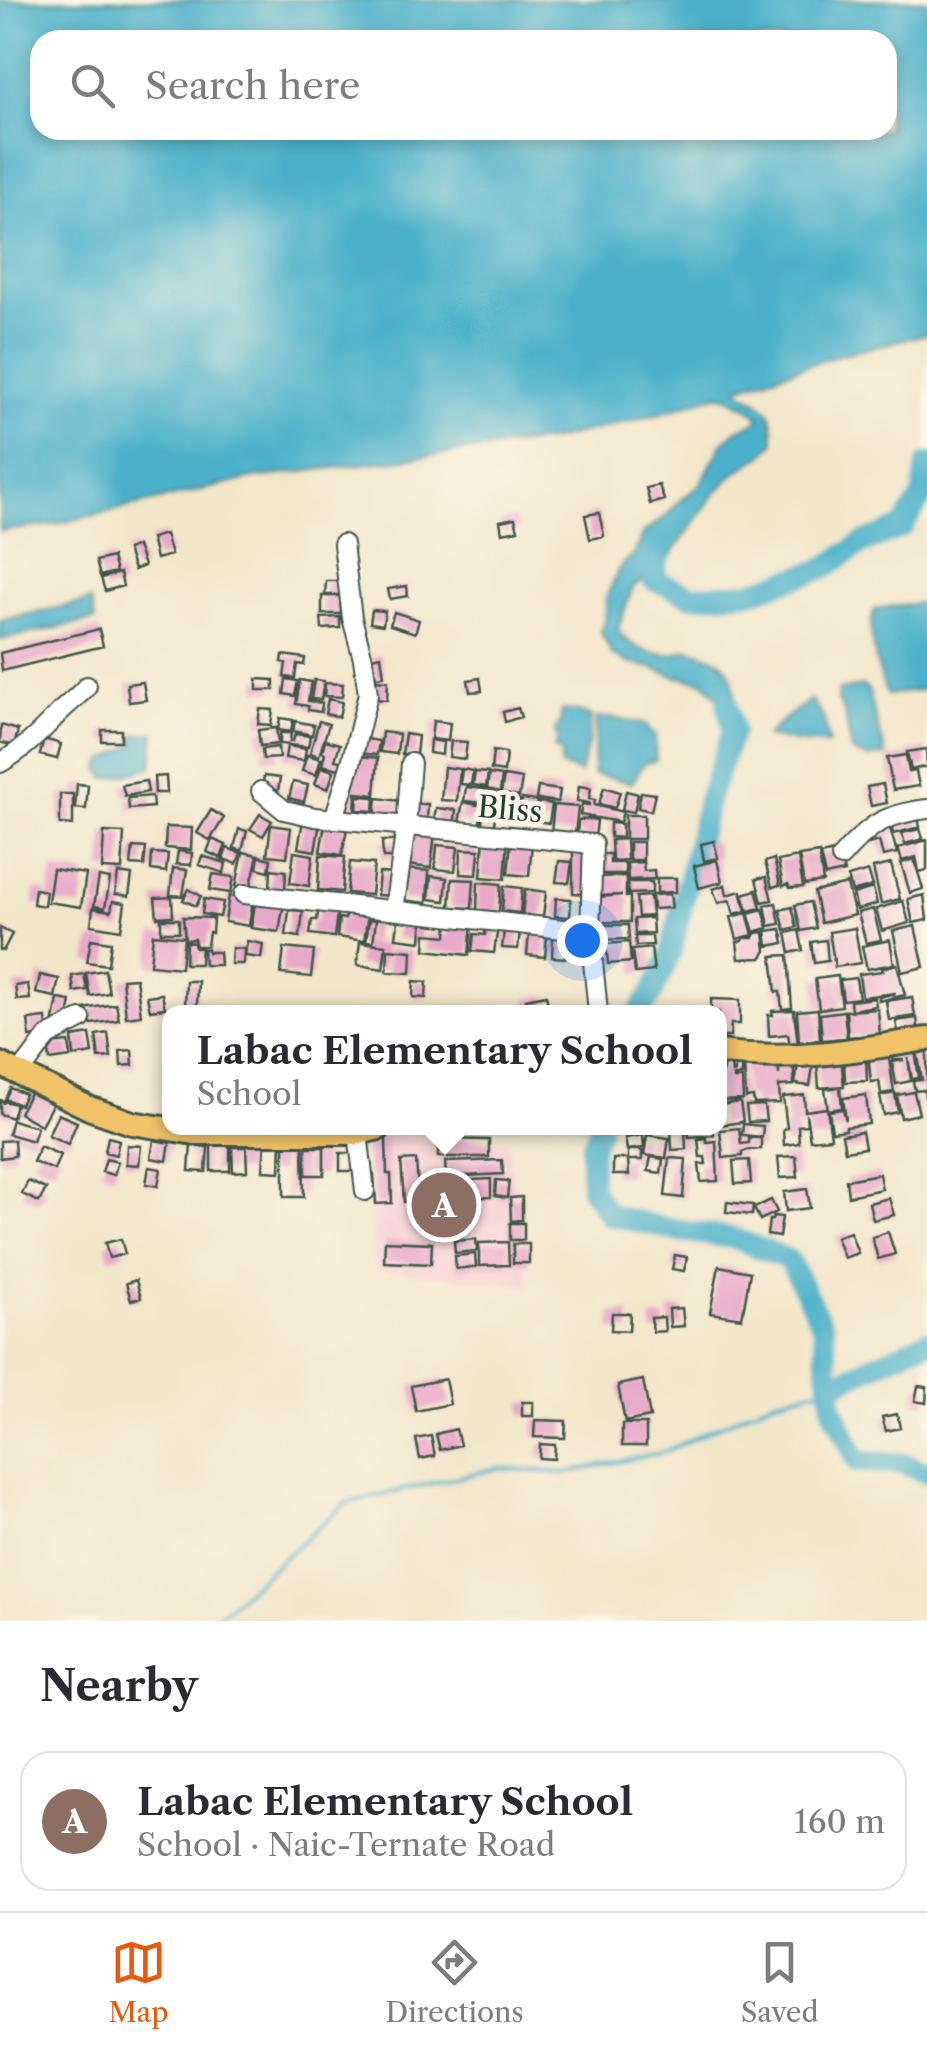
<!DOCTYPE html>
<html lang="en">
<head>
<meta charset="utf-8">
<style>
	:root { --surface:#fff; --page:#f7f7f7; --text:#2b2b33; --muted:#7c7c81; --line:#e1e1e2; --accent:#ea580c }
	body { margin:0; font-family:"Libre Caslon Text",serif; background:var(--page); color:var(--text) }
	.you { position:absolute; left:582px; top:940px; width:35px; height:35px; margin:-25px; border:8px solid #fff; border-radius:50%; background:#1a73e8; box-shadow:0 0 0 15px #1a73e833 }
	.badge { display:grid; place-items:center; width:65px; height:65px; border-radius:50%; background:var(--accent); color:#fff; font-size:32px; font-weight:700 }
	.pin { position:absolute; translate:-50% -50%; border:5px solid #fff; box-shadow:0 2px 10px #0006 }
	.popup { position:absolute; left:162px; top:1005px; width:565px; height:130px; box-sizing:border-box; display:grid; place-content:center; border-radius:20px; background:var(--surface); filter:drop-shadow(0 2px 8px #0005); font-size:32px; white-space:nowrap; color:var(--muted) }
	.popup b { font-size:38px; color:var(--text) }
	.popup::after { content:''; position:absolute; left:50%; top:100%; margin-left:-20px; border:20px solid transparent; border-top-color:var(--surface) }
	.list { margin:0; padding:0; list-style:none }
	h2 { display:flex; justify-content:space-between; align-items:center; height:130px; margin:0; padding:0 40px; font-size:42px }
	h2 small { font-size:32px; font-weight:400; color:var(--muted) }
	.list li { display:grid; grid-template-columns:65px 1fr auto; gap:30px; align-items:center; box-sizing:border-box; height:140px; margin:0 20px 20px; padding:0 20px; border:2px solid var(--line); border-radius:30px }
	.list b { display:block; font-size:38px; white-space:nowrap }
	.list p { margin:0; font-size:32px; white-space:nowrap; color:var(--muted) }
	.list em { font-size:32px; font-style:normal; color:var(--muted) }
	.icon { flex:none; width:55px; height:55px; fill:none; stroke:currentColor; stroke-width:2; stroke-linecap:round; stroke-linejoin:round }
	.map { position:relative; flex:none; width:927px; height:1621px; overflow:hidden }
	.search { position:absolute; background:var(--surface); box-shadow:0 5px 15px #0003; left:30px; right:30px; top:30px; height:110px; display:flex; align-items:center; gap:25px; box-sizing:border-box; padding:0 35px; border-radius:30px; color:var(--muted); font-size:38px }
	.sheet { height:290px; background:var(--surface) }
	nav { display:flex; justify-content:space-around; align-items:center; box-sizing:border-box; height:140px; border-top:2px solid var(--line); background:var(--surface); font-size:28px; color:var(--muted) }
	nav a { display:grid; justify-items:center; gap:5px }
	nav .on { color:var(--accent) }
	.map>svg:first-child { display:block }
	.built { fill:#f7cfd5 }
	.water { fill:#4bb1ca; stroke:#35777f; stroke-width:2.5; fill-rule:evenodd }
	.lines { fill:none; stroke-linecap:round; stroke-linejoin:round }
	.stream { stroke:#4bb1ca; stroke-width:4 }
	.river { stroke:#4bb1ca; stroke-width:22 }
	.building { fill:#e8a8c9 }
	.minor-casing { stroke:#3f564a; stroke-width:22 }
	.major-casing { stroke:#3f564a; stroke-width:28 }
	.path { stroke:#3f564a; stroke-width:2.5; stroke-dasharray:2.5 8; stroke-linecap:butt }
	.minor { stroke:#fff; stroke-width:18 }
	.major { stroke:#f1c369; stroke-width:22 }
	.labels { text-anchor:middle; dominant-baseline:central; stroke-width:10; stroke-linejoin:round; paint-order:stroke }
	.street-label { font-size:30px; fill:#1f3d34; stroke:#fcf5e5 }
</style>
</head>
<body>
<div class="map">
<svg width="927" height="1621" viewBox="0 0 927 1621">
	<rect width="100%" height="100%" fill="#fcf5e5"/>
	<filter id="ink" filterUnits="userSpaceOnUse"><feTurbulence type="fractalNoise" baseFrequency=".01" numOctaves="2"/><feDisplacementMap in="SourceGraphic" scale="20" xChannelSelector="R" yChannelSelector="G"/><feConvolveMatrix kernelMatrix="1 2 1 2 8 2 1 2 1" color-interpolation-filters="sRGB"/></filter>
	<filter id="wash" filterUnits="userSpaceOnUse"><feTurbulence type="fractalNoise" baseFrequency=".0048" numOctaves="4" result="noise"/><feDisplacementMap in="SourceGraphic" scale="40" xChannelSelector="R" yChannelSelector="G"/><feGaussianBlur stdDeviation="2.25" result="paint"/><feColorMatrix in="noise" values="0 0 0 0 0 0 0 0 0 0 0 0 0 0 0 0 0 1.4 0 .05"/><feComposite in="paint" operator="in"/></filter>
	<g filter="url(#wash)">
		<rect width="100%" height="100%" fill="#f2e6ca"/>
		<path class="built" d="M389,1134L431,1139L507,1140L529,1286L375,1270L365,1137Z"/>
		<path class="water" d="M0,0H927V334L835,356L740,387L741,392C770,408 773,408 774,442L762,456L735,473L716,492L667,561L633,587L618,629C628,650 666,661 687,649C697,652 710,655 719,660C738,674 737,711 733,731L719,699L704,682L674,676L653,668L629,663L612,655L601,632L606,614V599L619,568L635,553L644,532L665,517L682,499L700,485L723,442L737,430L755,423L759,416L747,407L720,394L657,414L554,440L253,478L52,525L0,531ZM40,40H887V130H40Z
			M91,601L95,620L0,640V620Z
			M927,602V689L887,695C879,673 865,630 875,609Z
			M863,686L869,691C872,713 881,733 886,755L867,758L851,751L845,713L838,700L839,690Z
			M811,699L823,717L829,744L804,743L766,737L782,721Z
			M561,710L577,711L591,717L588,744L580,773L560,766L562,754L554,748L558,741L555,730L561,723Z
			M596,718H615L648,725V731L655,734L656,760L643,764L632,783L593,774Z
			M155,733L152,767C136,771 122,777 105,778L100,770L103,762L133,745L134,735Z"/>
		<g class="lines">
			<path class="stream" d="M212,1621L346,1503L498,1468L565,1473L664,1452L772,1401L830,1386"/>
			<path class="river" d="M663,541L653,580L692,596L751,592L823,569L863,543L903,527L923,494L927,464
				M639,1012L652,994L670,955L709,797L733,731L727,704
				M600,1128L591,1148V1189L609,1215L679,1231L734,1238L789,1260L823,1327L833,1409L858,1462L902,1463L927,1473
				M830,1386L927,1341"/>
		</g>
		<g id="blocks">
			<path class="building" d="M659,485L664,500L650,504L646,488Z
				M599,513L604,536L590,539L585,515Z
				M515,518L518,530L502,533L500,521Z
				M165,534L171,555L156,559L151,538Z
				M137,546L144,566L134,570L127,550Z
				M112,557L116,572L100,576L96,561Z
				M120,573L123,586L105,591L101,578Z
				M326,581H340V595H325Z
				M407,586L408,596L390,599L388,589Z
				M322,596H340L341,614H322Z
				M372,610L385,611L383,625L370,623Z
				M394,612L419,620L415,633L390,625Z
				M340,617V628L322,629L321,618Z
				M99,629L103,646L2,671L0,653Z
				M283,655L305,658L304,665L297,664L295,678L284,677L286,663L282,662Z
				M381,655L384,676L376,677L372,657Z
				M480,678L482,691L470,692L468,680Z
				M257,679L274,680V690H257Z
				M286,679L298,681L295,696L284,694Z
				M300,680L311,682L308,701L322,703L321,712L308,710V706L296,704Z
				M314,680L324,681L321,700L311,699Z
				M375,680L388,681L387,700L373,699Z
				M143,682L146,700L129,702L127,684Z
				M325,683L343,684L342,697L324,696Z
				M328,699L342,702L339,717L325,714Z
				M518,708L521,717L505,722L503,712Z
				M260,709L273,710L271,725L258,724Z
				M280,718L293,720L291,732L278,730Z
				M295,721L314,725L312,735L293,731Z
				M319,721L329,724L319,756L310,753Z
				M433,721L450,723L448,741L431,739Z
				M1,725L18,730L14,746L0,742Z
				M276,728L278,744L260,746L258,730Z
				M102,730H121V741H102Z
				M382,732L399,734L397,754L380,752Z
				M280,733H291L290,741H293L295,734L310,736L308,747L280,744Z
				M405,734L418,736L416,755L402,754Z
				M359,738L379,741L377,755L357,753Z
				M44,739L61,744L57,759L40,755Z
				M325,740L340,744L335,760L350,763L347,771L322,765L325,753L322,752Z
				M430,740L443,742L442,755L429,753Z
				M451,741L467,742L465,759L449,757Z
				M287,746L306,749L304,761L285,758Z
				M278,747L279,758L263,759L262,749Z
				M926,749L927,766L911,770L907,752Z
				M493,751L506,753L504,772L491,770Z
				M307,755L321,759L316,775L302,771Z
				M906,755L909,772L916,771L919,786L893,790L887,758Z
				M360,756L378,758L375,795L356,793L355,814L341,813Z
				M321,767L334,771L328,789L315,784Z
				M444,767L460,769L457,801L441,800Z
				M462,769L473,771L471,785L460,784Z
				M475,772L488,773L486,787L473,785Z
				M489,774L502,776L500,792L487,789Z
				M166,776L167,793H155L154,777Z
				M264,776L280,778L278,791L262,789Z
				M504,776L522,779L519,797L501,793Z
				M146,781L148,792L125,796L122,785Z
				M293,782L308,785L304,802L289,798Z
				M77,784L88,785L86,809L75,808Z
				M883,784L887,803L871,806L867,787Z
				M579,786L591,788L589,799L595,800L594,805L623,812L620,822L580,815L582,804L589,805V803L577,801Z
				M466,787L485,789L483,803L464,801Z
				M538,787L560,790L558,802L536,799Z
				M604,787L620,792L615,808L599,804Z
				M626,791L638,794L634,812L622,810Z
				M487,792L506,797L504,809L484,804Z
				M641,792L655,794L651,811L638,808Z
				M60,794H73V825L60,824Z
				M152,796L153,807L129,809L128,798Z
				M358,796L375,797L374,811L357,810Z
				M377,798L401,801L398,820L375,817Z
				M508,798L520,800L517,815L505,813Z
				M522,799L537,801L534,820L519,818Z
				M463,802L483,806L479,826L459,822Z
				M539,802L552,804L549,823L536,821Z
				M414,804H428L427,820L414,819Z
				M554,805L578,807L575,835L551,833Z
				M436,808L456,810L454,829L433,827Z
				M484,808L496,810L493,831L481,830Z
				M211,810L224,818L210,840L197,833Z
				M917,813L920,827L893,834L890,820Z
				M260,814L272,821L263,836L250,829Z
				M304,815L321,818L315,851L298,848Z
				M625,815H644V839H625Z
				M326,819L348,823L342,855L320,852Z
				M588,819L597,820L595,839L577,834L578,820Z
				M888,821L897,853L883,856L879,841L868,844L865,834Z
				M610,823L622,824V838L610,837Z
				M271,825L291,828L287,857L267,855Z
				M166,827L192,828L191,850L165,848Z
				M239,829L247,831L242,851L234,848Z
				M920,829L923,839L905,844L902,833Z
				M410,830L435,832L431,868L406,865Z
				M104,832L124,833L122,870L102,869Z
				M484,837L508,839L505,879L481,877Z
				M212,839L226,845L221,858L207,852Z
				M626,839L627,860L612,861L611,840Z
				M927,840V870L919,872L916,857L902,861L898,848Z
				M382,841H399V858H383Z
				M511,841L532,843L529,876L508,874Z
				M714,841L718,858L704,861L701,844Z
				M629,842H643V860H629Z
				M437,845L458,847L455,871L435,869Z
				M133,847L146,848L144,866L131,865Z
				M227,848L241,853L237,864L223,859Z
				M573,848H590V894L573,893Z
				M461,849L479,850L477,875L460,874Z
				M178,851L192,853L191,865L176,864Z
				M839,851L844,872L825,876L820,855Z
				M243,852L258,855L250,889L236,886Z
				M294,852L313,855L309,886L290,883Z
				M152,853L168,854L166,872L151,870Z
				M819,853L823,882L804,885L799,856Z
				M598,854H610V863H625V874H598Z
				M320,855L345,857L342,892L318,890Z
				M202,856L226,863L224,873L199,865Z
				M259,856L271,859L269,871L257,868Z
				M798,857L803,887L790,888L788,884L783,886L778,861Z
				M774,859L780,885L772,887L765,862Z
				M914,859L923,889L910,893L901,863Z
				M717,860L722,882L699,888L694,866Z
				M559,861L572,862L569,883L556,882Z
				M350,862L374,864L371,895L347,893Z
				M643,862L644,871L654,870L655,879L628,880L627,863Z
				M891,864L900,899L881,904L873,868Z
				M173,868L187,870L183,896L170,895Z
				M53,869L86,874L81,907L48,902Z
				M271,869L286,871L285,890L270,889Z
				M404,869L429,871L427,903L401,900Z
				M868,871L873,886L852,892L848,877Z
				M118,873L132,875L129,896L115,894Z
				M379,873L397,874L395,896L377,895Z
				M213,874L234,877L231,893L210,890Z
				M431,876L447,878L445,901L429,899Z
				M626,876V897L630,896V922H599L598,897L622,895L598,896L597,877Z
				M99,877L110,879L105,908L94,906Z
				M766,877L772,900L762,902L756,879Z
				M657,878H676V892L657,893Z
				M452,879L474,880L472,908L450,907Z
				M478,882L501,884L499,912L477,910Z
				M628,882H652V893L628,894Z
				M847,884L855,915L821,923L814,892Z
				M725,885L727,895L741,891L746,911L734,914L730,900L718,903L713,889Z
				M504,886L522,888L520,913L502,911Z
				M873,888L877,904L857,910L853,894Z
				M35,889L46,891L44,906L33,904Z
				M189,889L201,896L196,906L183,900Z
				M525,889L546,892L543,917L522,915Z
				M756,890L761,908L748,911L743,894Z
				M670,894L672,908L653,909L652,895Z
				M924,895L927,920L913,923L908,899Z
				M229,896L253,900L249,926L225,922Z
				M650,896L652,916L638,917L636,897Z
				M172,897L173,916L157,917L155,898Z
				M256,898L284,902L279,932L251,928Z
				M556,898L571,899L570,917L555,916Z
				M204,899L223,902L220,917L202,914Z
				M113,901L125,903L121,930L91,925L93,908L111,911Z
				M903,901L909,923L882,931L876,909Z
				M810,902L816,928L801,931L795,905Z
				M776,903L780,924L769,926L765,905Z
				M319,905L338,907L334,937L310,934L312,920H317Z
				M354,906L369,908L364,941L337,937L339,918L345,919L346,914L353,915Z
				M792,907L797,927L785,930L780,910Z
				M763,909L768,928L754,932L748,913Z
				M873,909L881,940L866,943L858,913Z
				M289,910L303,911L300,937L286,935Z
				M399,912L423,914L421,941L396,938Z
				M747,913L753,935L737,939L731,917Z
				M183,917L213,918L212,933L209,932L207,946H196L194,939L185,940Z
				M652,918L653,933L635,934L634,919Z
				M161,919H179V932H161Z
				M369,919L376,920L373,942L366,941Z
				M448,922L472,924L469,955L425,950L426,934L447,936Z
				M486,925L498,927L494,953L472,951L474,934L485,935Z
				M597,925H628L629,939L598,940Z
				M915,926L924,967L902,972L893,931Z
				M0,928L12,934L3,951L0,950Z
				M855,928L861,963L835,967L829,932Z
				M781,929L784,943L768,946L766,931Z
				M504,930L520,931L518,949L502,948Z
				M799,930L803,950L790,953L786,933Z
				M764,932L766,951L761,958L739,959L737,942L743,941L744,938H753L755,933Z
				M529,933L547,935L545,957L527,955Z
				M153,934L184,937L181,968L150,965Z
				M635,936H652L653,945L636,946Z
				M553,937L566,938L565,958L552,957Z
				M91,939L111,942L108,965L87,962Z
				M826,940L828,961L814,963L811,942Z
				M890,940L894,964L867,969L862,946Z
				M247,941L263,944L261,958L245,956Z
				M186,942L194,943L195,948H201L200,964H185Z
				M360,942L386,945L383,969L357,965Z
				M629,942L631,962L608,964L606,944Z
				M232,948L244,949L243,964H231Z
				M284,948L314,951L311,977L281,974Z
				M651,948L654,971L635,973L632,950Z
				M203,949H207L209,954V952H219L220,965H204Z
				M388,949L412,951L411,973L387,972Z
				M788,955L792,1008L782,1009L780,992H776L772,956Z
				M897,964L905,995L879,1001V997L896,993L862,997L859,974L883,971L882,968Z
				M105,970L109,993L90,996L86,973Z
				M84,974L87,990L74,992L72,976Z
				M40,975L59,979L55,997L36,993Z
				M838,976L842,1006L819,1009L815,979Z
				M136,978L141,1015L126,1017L122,979Z
				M856,978L859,998L843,1000L840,980Z
				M186,981H198L197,1006H185Z
				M414,981L427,982L426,998L413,997Z
				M28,984L30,999L17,1000L15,986Z
				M162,994L165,1008L150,1010L147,996Z
				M546,995L550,1012H528L526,999Z
				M912,997L915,1016L889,1020L886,1001Z
				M875,998L876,1006L851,1010L850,1001Z
				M58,999L71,1001L67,1023L54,1020Z
				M711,999L740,1000V1024H731L730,1037H719V1012H711Z
				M116,1004L119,1020L85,1025L83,1009Z
				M818,1009L820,1040L799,1042L797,1011Z
				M878,1009L880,1035L848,1037L846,1011Z
				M794,1010L798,1045L790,1046L788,1034L769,1036L768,1015H773L772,1011Z
				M844,1011L847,1038L822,1040L820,1014Z
				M46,1018L48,1034L30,1037L28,1020Z
				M917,1018L919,1035L899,1038L896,1021Z
				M108,1033L111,1057L99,1058L96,1035Z
				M90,1034L93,1053L74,1056L72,1037Z
				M69,1042L71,1057L50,1060L48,1044Z
				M927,1049V1097H925L924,1090L915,1091L913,1081L922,1080L917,1051Z
				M132,1050L133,1065L121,1066L120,1051Z
				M915,1050L919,1078L912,1079L908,1058L911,1081L896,1084L892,1062L904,1060H893V1053Z
				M888,1052L894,1092L881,1094L879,1081L871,1082L868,1054Z
				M866,1056L867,1081L845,1082L844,1057Z
				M841,1057L844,1086L819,1088L817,1060Z
				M735,1062H742V1076H734V1079H742L743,1100L719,1101V1072H723V1066L731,1065L732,1073L735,1072Z
				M778,1063L779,1075V1064L794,1063V1085L779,1086L780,1103L754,1104L753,1097L746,1098L744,1065Z
				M798,1064L813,1066L810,1086L795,1084Z
				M840,1087L842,1108L828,1110L825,1089Z
				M10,1088L25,1094L20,1105L5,1099Z
				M32,1089L54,1101L41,1125L19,1113Z
				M914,1092L919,1114L901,1118L897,1095Z
				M895,1093L898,1112L884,1115L880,1096Z
				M804,1095L805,1111L827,1108L831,1138L810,1140L806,1114L807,1125L798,1126L799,1143L784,1145L783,1129L787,1128L783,1097Z
				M866,1095L869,1124L846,1127V1130L832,1132L829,1111L843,1109L846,1121L843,1098Z
				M0,1100L4,1101L3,1104L4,1101L16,1104L12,1118L0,1114Z
				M740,1102L743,1122L720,1125L719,1105Z
				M764,1105L766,1121L748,1122L746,1106Z
				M58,1114L77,1122L68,1144L48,1135Z
				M12,1120L37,1127L33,1141L8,1134Z
				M743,1124L763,1126L762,1137L742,1135Z
				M671,1128H685L686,1149L672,1150Z
				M688,1128H713L714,1135L689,1137Z
				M739,1128L741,1144L749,1143V1138H761V1149L748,1150L742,1152V1156L723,1158L720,1130Z
				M862,1132L865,1148L845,1151L842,1135Z
				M643,1135L644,1148L627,1150L625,1138Z
				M647,1135L669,1138L666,1158L644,1155Z
				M108,1137L119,1140L116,1155L105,1152Z
				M211,1137H230V1171H211Z
				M706,1138V1142L716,1141L718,1181L701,1182L699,1164H706L705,1157H700L698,1139Z
				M386,1139L387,1174H391L392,1203L376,1204L374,1175H368L366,1140Z
				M438,1139L489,1140V1157H438Z
				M14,1140L15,1156L0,1158V1141Z
				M154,1140L170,1143L167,1161L151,1158Z
				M265,1140L281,1141L280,1172L263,1171Z
				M284,1142H303L304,1197H284Z
				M127,1145L141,1146L139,1165L126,1164Z
				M191,1145L208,1147L206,1172L189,1171Z
				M40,1146L60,1155L54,1170L33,1162Z
				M232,1147H246L247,1171L233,1172Z
				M306,1147H324V1175H306Z
				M628,1150H642V1160H628L629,1175H613V1159H628Z
				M340,1153H357L358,1171H340Z
				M796,1156L798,1177L780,1178L778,1157Z
				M651,1157L663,1159L661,1173L648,1171Z
				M669,1158L686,1159L683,1198L665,1196Z
				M106,1159L118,1162L114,1175L102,1172Z
				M416,1160L419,1201L404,1202L401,1161Z
				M502,1160L503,1174L446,1177L445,1162Z
				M749,1160L751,1183L735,1184L733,1161Z
				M149,1167L161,1169L158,1186L146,1184Z
				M879,1174L882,1189L848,1196L846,1180Z
				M491,1179V1197L451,1198V1181Z
				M496,1180L509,1181L507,1198L495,1196Z
				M28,1181L46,1189L39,1202L22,1194Z
				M807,1189L810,1208L786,1211L784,1192Z
				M522,1197V1220L511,1221L510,1198Z
				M889,1198L894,1215L873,1220L869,1203Z
				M771,1200L777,1212L760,1220L754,1208Z
				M727,1202L753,1205L752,1215L726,1212Z
				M773,1216L782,1217L779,1237L767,1235L769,1220H772Z
				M510,1223H524V1240H510Z
				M850,1232L858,1253L844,1258L836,1237Z
				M888,1232L895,1254L878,1259L872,1237Z
				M121,1239L125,1254L109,1258L105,1243Z
				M476,1239L477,1251L455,1253L454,1241Z
				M385,1241L432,1243L431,1264L384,1262Z
				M508,1242L509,1265L479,1266V1243Z
				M513,1244H529V1263H513Z
				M475,1254L476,1267L456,1269L455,1256Z
				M675,1255L687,1257L684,1271L672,1269Z
				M719,1266L750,1272L742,1318L710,1313Z
				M136,1280L141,1298L131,1300L126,1283Z
				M682,1308L684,1326L670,1327L669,1309Z
				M612,1313H630L629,1331L611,1330Z
				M664,1317L665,1331L653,1332L651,1318Z
				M445,1379L450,1404L416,1411L411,1386Z
				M643,1380L650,1417L625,1422L618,1385Z
				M918,1386L927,1387L926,1403L915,1401Z
				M522,1402H533V1416H522Z
				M897,1414L900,1428L886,1431L882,1417Z
				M535,1420L566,1421L565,1438L534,1437Z
				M622,1424H646V1446H622Z
				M456,1429L460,1445L440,1450L436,1434Z
				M431,1436L435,1456L420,1459L416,1439Z
				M540,1444L555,1445L554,1459L539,1458Z"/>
		</g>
	</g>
	<g filter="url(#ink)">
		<use href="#blocks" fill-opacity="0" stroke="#3f564a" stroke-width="2.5"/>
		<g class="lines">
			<defs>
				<path id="minor" d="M0,763C22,751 40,733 57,715C67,704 78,697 87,686
					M261,791L284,810L315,817L593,844L590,932L598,1012
					M334,819L351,763L368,694L363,659L352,618L343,544
					M841,857C870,824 883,815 927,809
					M244,894L590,932
					M394,910L406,827L411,763
					M19,1074L48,1036L81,1019
					M358,1133L365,1191"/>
				<path id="major" d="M719,1052C789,1062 858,1050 927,1039
					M0,1064L89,1108L132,1123L195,1133H358L379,1128"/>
			</defs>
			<use href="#minor" class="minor-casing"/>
			<use href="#major" class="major-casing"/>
			<path class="path" d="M716,1128L718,1137"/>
			<use href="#minor" class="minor"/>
			<use href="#major" class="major"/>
		</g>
	</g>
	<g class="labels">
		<g class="street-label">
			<text transform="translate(510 809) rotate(5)">Bliss</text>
		</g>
	</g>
</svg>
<div class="you"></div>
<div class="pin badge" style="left:444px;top:1205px;background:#8d6e63">A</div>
<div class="popup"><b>Labac Elementary School</b>School</div>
<div class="search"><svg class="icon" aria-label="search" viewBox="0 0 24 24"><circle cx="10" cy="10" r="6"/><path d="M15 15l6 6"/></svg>Search here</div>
</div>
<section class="sheet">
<h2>Nearby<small></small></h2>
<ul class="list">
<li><span class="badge" style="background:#8d6e63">A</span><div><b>Labac Elementary School</b><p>School · Naic-Ternate Road</p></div><em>160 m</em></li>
</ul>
</section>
<nav>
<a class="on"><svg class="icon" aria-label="map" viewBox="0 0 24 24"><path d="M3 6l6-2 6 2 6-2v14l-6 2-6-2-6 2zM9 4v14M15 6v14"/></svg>Map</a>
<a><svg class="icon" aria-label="directions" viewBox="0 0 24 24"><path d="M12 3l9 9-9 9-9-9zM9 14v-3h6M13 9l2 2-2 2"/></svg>Directions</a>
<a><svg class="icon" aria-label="saved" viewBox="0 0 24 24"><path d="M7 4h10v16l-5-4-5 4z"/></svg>Saved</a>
</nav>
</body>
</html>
